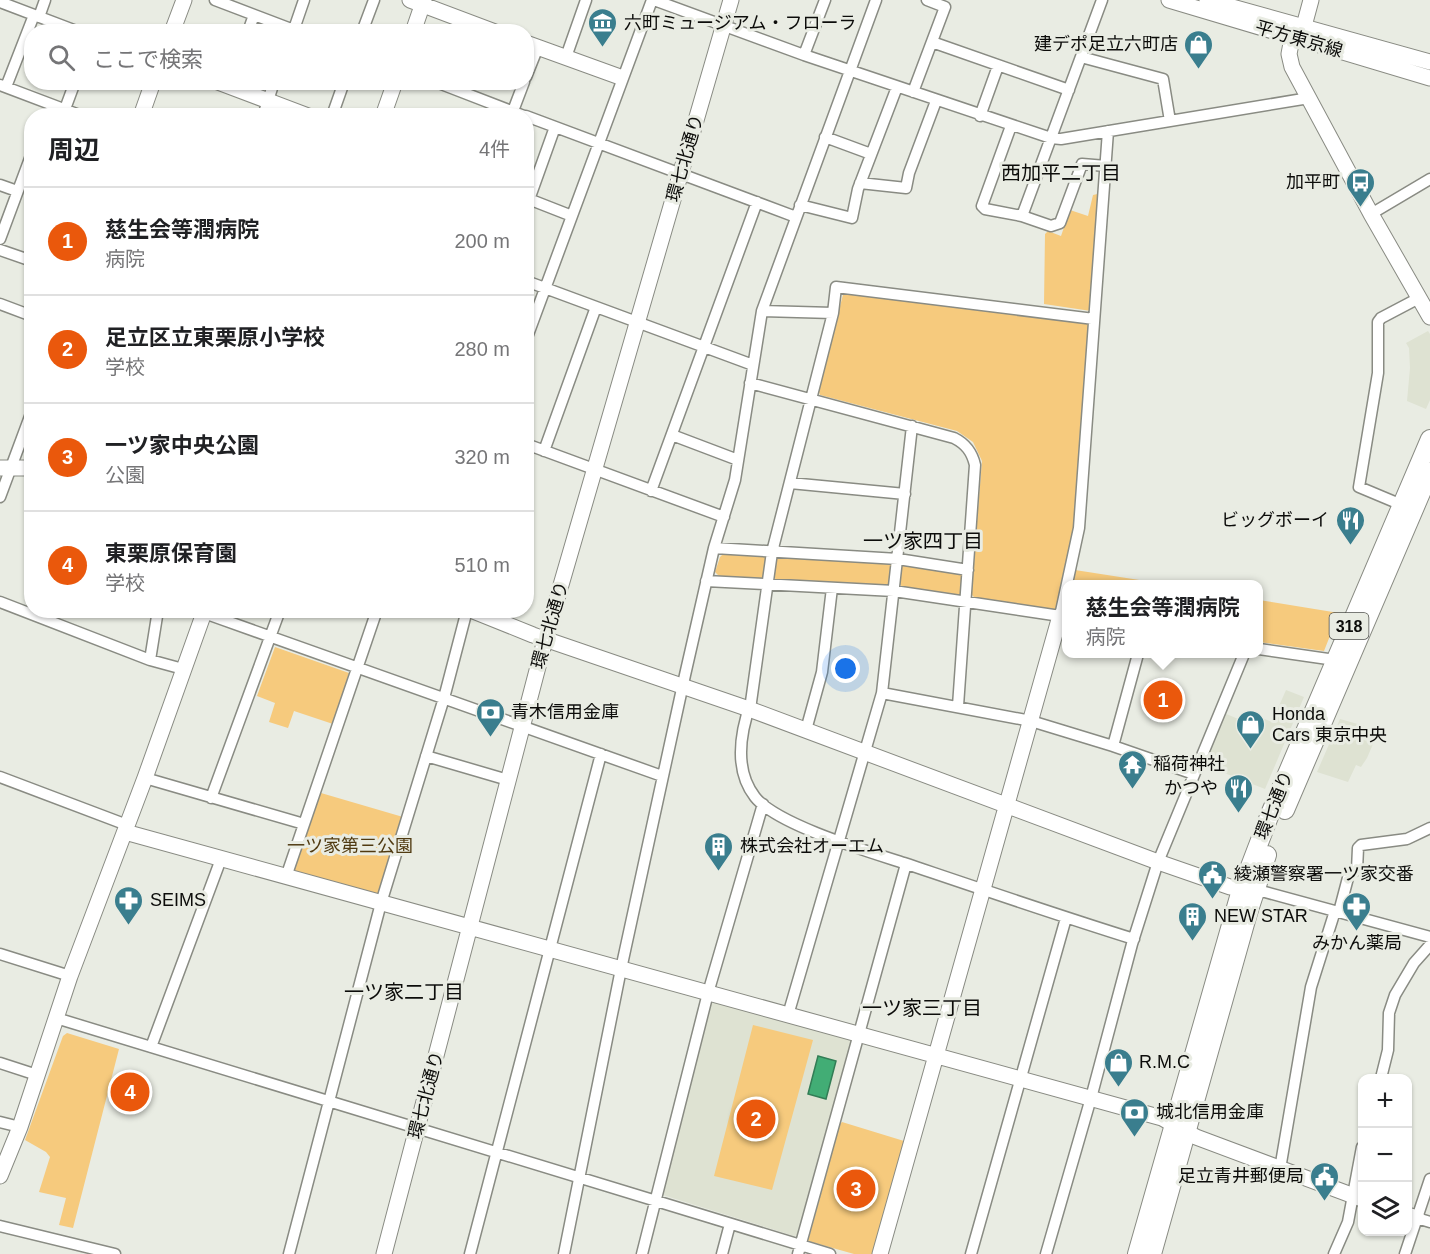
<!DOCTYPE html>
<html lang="ja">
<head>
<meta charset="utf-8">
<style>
	:root { --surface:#fff; --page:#f6f6f6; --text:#202124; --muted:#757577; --line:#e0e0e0; --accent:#ea580c }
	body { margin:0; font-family:Helvetica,"Noto Sans JP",sans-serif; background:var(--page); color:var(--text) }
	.controls { position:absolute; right:18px; bottom:18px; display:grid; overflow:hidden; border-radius:12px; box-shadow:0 2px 4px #0004 }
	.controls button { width:54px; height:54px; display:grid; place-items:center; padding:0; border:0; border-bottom:2px solid var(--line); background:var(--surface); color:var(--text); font:30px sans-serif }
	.you { position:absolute; left:846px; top:669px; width:21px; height:21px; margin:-15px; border:4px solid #fff; border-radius:50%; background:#1a73e8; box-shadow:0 0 0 9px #1a73e833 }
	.badge { display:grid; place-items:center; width:39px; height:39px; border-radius:50%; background:var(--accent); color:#fff; font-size:20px; font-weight:700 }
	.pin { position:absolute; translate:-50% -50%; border:3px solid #fff; box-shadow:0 2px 6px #0006 }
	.popup { position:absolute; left:1062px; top:580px; width:201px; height:78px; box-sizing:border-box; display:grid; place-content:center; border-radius:12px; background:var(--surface); filter:drop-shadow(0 2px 4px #0005); font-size:20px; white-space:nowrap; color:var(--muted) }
	.popup b { font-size:22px; color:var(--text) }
	.popup::after { content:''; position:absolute; left:50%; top:100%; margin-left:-12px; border:12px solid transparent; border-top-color:var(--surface) }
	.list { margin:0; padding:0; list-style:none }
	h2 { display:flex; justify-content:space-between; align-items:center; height:78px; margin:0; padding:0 24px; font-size:26px }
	h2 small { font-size:20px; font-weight:400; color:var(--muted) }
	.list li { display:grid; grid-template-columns:39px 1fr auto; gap:18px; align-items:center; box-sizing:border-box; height:108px; padding:0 24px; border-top:2px solid var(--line) }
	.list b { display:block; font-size:22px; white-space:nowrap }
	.list p { margin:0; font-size:20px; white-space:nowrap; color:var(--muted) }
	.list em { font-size:20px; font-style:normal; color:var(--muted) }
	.icon { flex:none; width:33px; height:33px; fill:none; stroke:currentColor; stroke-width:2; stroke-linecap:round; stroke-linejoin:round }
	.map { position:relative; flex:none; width:1430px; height:1254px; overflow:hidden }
	.search { position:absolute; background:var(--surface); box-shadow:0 2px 4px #0004; left:24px; top:24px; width:510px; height:66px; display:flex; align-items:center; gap:15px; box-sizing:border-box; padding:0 21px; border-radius:24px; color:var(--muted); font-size:22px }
	.panel { position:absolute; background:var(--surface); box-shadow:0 2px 4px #0004; left:24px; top:108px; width:510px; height:510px; border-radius:24px }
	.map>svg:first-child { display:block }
	.built { fill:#dee2d2 }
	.green { fill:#f6ca7d }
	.water { fill:#42ad75; stroke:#327d55; stroke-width:1.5 }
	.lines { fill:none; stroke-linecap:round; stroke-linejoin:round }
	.street-casing { stroke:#898b83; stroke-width:13 }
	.secondary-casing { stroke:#898b83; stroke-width:17 }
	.primary-casing { stroke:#898b83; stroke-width:20 }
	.street { stroke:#fff; stroke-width:10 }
	.secondary { stroke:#fff; stroke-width:15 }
	.primary { stroke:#fff; stroke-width:18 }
	.labels { text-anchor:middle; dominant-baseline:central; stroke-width:6; stroke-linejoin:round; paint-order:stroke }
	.shield { fill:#e9ece3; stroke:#4e4f4b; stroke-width:1.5 }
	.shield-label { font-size:16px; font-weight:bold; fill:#0c0c0a }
	.poi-label { font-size:18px; fill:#0c0c0a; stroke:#e9ece3; text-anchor:start }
	.street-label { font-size:18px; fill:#0c0c0a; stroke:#e9ece3 }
	.park-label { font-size:18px; fill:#503a11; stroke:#e9ece3 }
	.neighbourhood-label { font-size:20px; fill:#0c0c0a; stroke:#e9ece3 }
</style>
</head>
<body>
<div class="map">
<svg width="1430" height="1254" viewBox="0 0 1430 1254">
	<rect width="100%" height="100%" fill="#e9ece3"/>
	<path class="built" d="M1428,331L1430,334V400L1426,409L1407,401L1410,368L1409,348L1406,343Z
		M1286,690L1304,697L1265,789L1204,765L1224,713L1257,727L1262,718L1272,722Z
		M1340,719L1379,730L1367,758L1361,767L1356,765L1348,782L1317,772Z
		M715,1002L849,1039L851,1042L797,1235L794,1236L663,1195L711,1004Z"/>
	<path class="green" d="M1102,193L1091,311L1044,304L1045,234L1048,231L1061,236L1070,210L1088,216L1093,195Z
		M844,291L1091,322L1076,526L1058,609L1055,612L977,600L971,594L982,461L973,442L957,431L820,395L818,389Z
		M723,554L764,555L768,559L763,579L719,576L715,572L720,557Z
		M780,555L889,562L893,567L891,583L887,587L776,580L773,575L775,559Z
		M906,564L962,573L964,593L959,597L903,588L899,583L901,567Z
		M1075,570L1165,584H1072Z
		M1259,600L1339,613L1324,651L1259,642Z
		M275,647L349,673L333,724L294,711L288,728L269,722L275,703L257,696Z
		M321,793L403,817L379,894L375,895L296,873L294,869Z
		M753,1025L813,1040L772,1190L714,1176Z
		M67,1033L119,1049L73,1228L59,1225L66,1198L39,1192L50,1157L46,1152L25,1140L63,1036Z
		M842,1122L904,1141L872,1254H854L808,1241L840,1124Z"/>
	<path class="water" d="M818,1056L836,1061L826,1099L808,1094Z"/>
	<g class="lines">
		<defs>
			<path id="street" d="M215,0L299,32
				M654,0L804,55L1051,138L1061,139L1309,98
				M1102,0L1022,216L1051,226L1060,223L1082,164L1106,166
				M0,2L79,32
				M39,17L45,0
				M248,32L254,15
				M293,32L304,0
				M362,32L374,0
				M932,42L1069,90
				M804,55L825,0
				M566,57L586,0
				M1081,57L1163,79L1170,121
				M526,77L538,47
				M436,82L524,116
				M0,85L82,116
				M6,87L34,15
				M913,92L945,7L927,0
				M65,109L75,82
				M513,111L524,82
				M263,116L274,82
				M332,116L344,82
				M526,116L796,217
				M980,116L998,66
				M1011,126L982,206L985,209L1022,216
				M825,137L871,154
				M860,183L906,188L909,173L936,101
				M0,185L17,191
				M526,198L572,216
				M800,205L852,218L858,189L897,87
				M526,208L555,127
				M1371,214L1430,179
				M0,239L32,153
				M0,250L32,261
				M526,281L753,365
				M0,304L32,316
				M762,311L833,313
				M1094,319L836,287L833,313L772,552L751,702C740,733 734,770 755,797C777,825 870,852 904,863C981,889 1057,915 1134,939
				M526,340L652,0
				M750,383L954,438C966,444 972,452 975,465L958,706
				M672,435L738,460
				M526,444L724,517
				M544,451L596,307
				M790,483L905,494
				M651,491L757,202
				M0,497L32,411
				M1402,505L1359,487L1378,373V322L1381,318L1419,298
				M714,548L898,559L968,570
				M706,581L894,591L1067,617
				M0,602L150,660L183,669
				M204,613L662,776
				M1060,616L1079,528L1108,131
				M1259,649L1335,660
				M150,660L158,610
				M882,693L1031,721L1113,746L1194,774
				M806,730L822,672L832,588
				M1113,746L1138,654
				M426,756L508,780
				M0,777L127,825
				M145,778L304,824
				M211,798L280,610
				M286,877L377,610
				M1254,892H1265L1430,937
				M1339,912L1349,874L1357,870L1358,848L1361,845L1407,839L1430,828
				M0,954L70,976
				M788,1015L882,693L912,426
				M56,1018L830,1254
				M151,1047L221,859
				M0,1063L37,1075
				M1381,1078L1388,1050L1389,1013L1395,995L1414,963L1430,945
				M0,1122L20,1127
				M1280,1169L1311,987L1335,911
				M1417,1218L1430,1222
				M0,1226L115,1254
				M289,1254L381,903L444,698L467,610
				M470,1254L601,754
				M564,1254L621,969L685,675L714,548L735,480L762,311L876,0
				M642,1254L708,993L763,804
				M722,1254L730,1224
				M798,1254L906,864
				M971,1254L1066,918
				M1046,1254L1091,1098L1132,944L1158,862L1244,654
				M1334,1254L1348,1222L1362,1147
				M1405,1254L1430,1179"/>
			<path id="secondary" d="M410,0L495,32
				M1169,0L1430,78
				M1207,0L1430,62
				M1304,26L1311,0
				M172,32L184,0
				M413,32L424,0
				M1292,38L1289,54L1292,67L1371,214L1430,317
				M526,43L620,77
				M218,82L308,116
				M141,116L153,82
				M383,116L395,82
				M0,468H32
				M471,610L533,635L749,709L1158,862L1230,887L1251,891
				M125,832L1162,1118L1196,1137L1362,1199
				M0,1176L20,1127L70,976L145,778L205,610
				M1408,1215L1417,1218
				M384,1254L545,640L731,0
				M880,1254L1060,616"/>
			<path id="primary" d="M1285,810L1430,472
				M1137,1254L1241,890L1270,814L1430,439
				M1152,1254L1248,913L1267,855"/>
		</defs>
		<use href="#street" class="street-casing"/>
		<use href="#secondary" class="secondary-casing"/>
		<use href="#primary" class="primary-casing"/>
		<use href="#street" class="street"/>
		<use href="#secondary" class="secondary"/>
		<use href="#primary" class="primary"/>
	</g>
	<defs>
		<symbol id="museum-pin" viewBox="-11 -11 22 30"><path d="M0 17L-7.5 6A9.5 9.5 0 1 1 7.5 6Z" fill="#3a7e8e" stroke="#e9ece3"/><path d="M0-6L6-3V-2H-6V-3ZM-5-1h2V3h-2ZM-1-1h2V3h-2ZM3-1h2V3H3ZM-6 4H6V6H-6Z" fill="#fff"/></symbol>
		<symbol id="shop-pin" viewBox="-11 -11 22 30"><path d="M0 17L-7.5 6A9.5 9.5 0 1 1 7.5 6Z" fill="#3a7e8e" stroke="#e9ece3"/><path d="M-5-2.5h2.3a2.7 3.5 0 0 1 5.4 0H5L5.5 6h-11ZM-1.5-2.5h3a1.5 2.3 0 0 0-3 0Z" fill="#fff"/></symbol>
		<symbol id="bus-pin" viewBox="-11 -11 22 30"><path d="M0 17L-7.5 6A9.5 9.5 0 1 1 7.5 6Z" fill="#3a7e8e" stroke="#e9ece3"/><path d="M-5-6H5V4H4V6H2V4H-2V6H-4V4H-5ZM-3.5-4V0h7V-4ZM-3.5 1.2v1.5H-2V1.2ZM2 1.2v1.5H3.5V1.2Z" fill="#fff"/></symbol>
		<symbol id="restaurant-pin" viewBox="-11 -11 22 30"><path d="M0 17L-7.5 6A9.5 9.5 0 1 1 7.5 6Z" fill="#3a7e8e" stroke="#e9ece3"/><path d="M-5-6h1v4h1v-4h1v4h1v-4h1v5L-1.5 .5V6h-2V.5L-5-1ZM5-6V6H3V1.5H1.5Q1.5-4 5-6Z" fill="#fff"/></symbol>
		<symbol id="bank-pin" viewBox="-11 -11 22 30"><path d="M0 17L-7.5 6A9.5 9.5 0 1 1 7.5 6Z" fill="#3a7e8e" stroke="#e9ece3"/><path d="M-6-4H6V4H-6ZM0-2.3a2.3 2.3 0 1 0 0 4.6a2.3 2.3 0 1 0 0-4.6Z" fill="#fff"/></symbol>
		<symbol id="temple-pin" viewBox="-11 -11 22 30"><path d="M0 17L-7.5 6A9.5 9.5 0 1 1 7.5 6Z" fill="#3a7e8e" stroke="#e9ece3"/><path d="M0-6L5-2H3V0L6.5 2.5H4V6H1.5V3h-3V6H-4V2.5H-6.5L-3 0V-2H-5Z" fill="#fff"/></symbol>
		<symbol id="building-pin" viewBox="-11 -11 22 30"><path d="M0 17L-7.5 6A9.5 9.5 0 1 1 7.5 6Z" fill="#3a7e8e" stroke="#e9ece3"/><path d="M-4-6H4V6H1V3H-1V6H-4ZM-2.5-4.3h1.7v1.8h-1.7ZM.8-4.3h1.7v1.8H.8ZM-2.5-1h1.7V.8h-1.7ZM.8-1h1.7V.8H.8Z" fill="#fff"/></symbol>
		<symbol id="civic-pin" viewBox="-11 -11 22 30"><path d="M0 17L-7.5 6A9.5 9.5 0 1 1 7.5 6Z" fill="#3a7e8e" stroke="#e9ece3"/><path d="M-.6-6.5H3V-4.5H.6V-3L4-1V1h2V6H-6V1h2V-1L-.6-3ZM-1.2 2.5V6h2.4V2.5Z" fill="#fff"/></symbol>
		<symbol id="pharmacy-pin" viewBox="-11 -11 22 30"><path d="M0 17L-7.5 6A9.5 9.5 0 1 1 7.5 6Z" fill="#3a7e8e" stroke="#e9ece3"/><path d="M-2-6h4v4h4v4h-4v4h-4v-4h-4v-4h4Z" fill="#fff"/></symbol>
	</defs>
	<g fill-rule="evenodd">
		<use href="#museum-pin" x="586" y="6" width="33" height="45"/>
		<use href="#shop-pin" x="1182" y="28" width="33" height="45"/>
		<use href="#bus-pin" x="1344" y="166" width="33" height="45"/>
		<use href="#restaurant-pin" x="1334" y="504" width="33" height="45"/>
		<use href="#bank-pin" x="474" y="696" width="33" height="45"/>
		<use href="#shop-pin" x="1234" y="708" width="33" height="45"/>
		<use href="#temple-pin" x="1116" y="748" width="33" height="45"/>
		<use href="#restaurant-pin" x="1222" y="772" width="33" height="45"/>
		<use href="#building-pin" x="702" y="830" width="33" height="45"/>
		<use href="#civic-pin" x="1196" y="858" width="33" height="45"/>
		<use href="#pharmacy-pin" x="112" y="884" width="33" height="45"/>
		<use href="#pharmacy-pin" x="1340" y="890" width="33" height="45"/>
		<use href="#building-pin" x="1176" y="900" width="33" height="45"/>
		<use href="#shop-pin" x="1102" y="1046" width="33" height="45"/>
		<use href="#bank-pin" x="1118" y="1096" width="33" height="45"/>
		<use href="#civic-pin" x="1308" y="1160" width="33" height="45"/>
	</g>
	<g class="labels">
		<rect class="shield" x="1329.5" y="613" width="39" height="26" rx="4.5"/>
		<g class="shield-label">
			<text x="1349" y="626">318</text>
		</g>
		<g class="poi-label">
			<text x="624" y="23">六町ミュージアム・フローラ</text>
			<text x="1178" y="44" text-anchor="end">建デポ足立六町店</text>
			<text x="1340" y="182" text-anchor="end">加平町</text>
			<text x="1329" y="520" text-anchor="end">ビッグボーイ</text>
			<text x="511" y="712">青木信用金庫</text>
			<text x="1272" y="714">Honda<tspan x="1272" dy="21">Cars 東京中央</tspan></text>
			<text x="1153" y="764">稲荷神社</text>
			<text x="1218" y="788" text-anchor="end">かつや</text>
			<text x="740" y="846">株式会社オーエム</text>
			<text x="1234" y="874">綾瀬警察署一ツ家交番</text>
			<text x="150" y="900">SEIMS</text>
			<text x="1214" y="916">NEW STAR</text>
			<text x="1357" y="943" text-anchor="middle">みかん薬局</text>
			<text x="1139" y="1062">R.M.C</text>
			<text x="1156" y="1112">城北信用金庫</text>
			<text x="1304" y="1176" text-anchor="end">足立青井郵便局</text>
		</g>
		<g class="street-label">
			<text transform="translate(1299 39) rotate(16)">平方東京線</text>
			<text transform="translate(685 158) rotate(-74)">環七北通り</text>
			<text transform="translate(550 625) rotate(-74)">環七北通り</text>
			<text transform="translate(1274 805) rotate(-68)">環七通り</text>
			<text transform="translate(426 1095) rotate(-75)">環七北通り</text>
		</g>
		<g class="park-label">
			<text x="350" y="846">一ツ家第三公園</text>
		</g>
		<g class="neighbourhood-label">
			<text x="1061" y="173">西加平二丁目</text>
			<text x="923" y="541">一ツ家四丁目</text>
			<text x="404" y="992">一ツ家二丁目</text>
			<text x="922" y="1008">一ツ家三丁目</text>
		</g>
	</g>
</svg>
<div class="controls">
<button>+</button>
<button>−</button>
<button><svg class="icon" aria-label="layers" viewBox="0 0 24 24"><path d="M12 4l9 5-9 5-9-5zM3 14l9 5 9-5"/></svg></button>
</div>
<div class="you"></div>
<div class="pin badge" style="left:1163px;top:700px">1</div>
<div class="popup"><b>慈生会等潤病院</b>病院</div>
<div class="pin badge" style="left:756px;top:1119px">2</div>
<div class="pin badge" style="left:856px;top:1189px">3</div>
<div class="pin badge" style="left:130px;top:1092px">4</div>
<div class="search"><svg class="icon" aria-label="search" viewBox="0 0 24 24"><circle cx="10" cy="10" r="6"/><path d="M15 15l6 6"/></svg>ここで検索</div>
<section class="panel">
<h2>周辺<small>4件</small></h2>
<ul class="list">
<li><span class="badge">1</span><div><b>慈生会等潤病院</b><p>病院</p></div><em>200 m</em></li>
<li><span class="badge">2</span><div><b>足立区立東栗原小学校</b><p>学校</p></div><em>280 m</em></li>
<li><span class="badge">3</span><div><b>一ツ家中央公園</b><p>公園</p></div><em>320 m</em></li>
<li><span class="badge">4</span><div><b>東栗原保育園</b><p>学校</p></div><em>510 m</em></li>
</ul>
</section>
</div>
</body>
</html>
